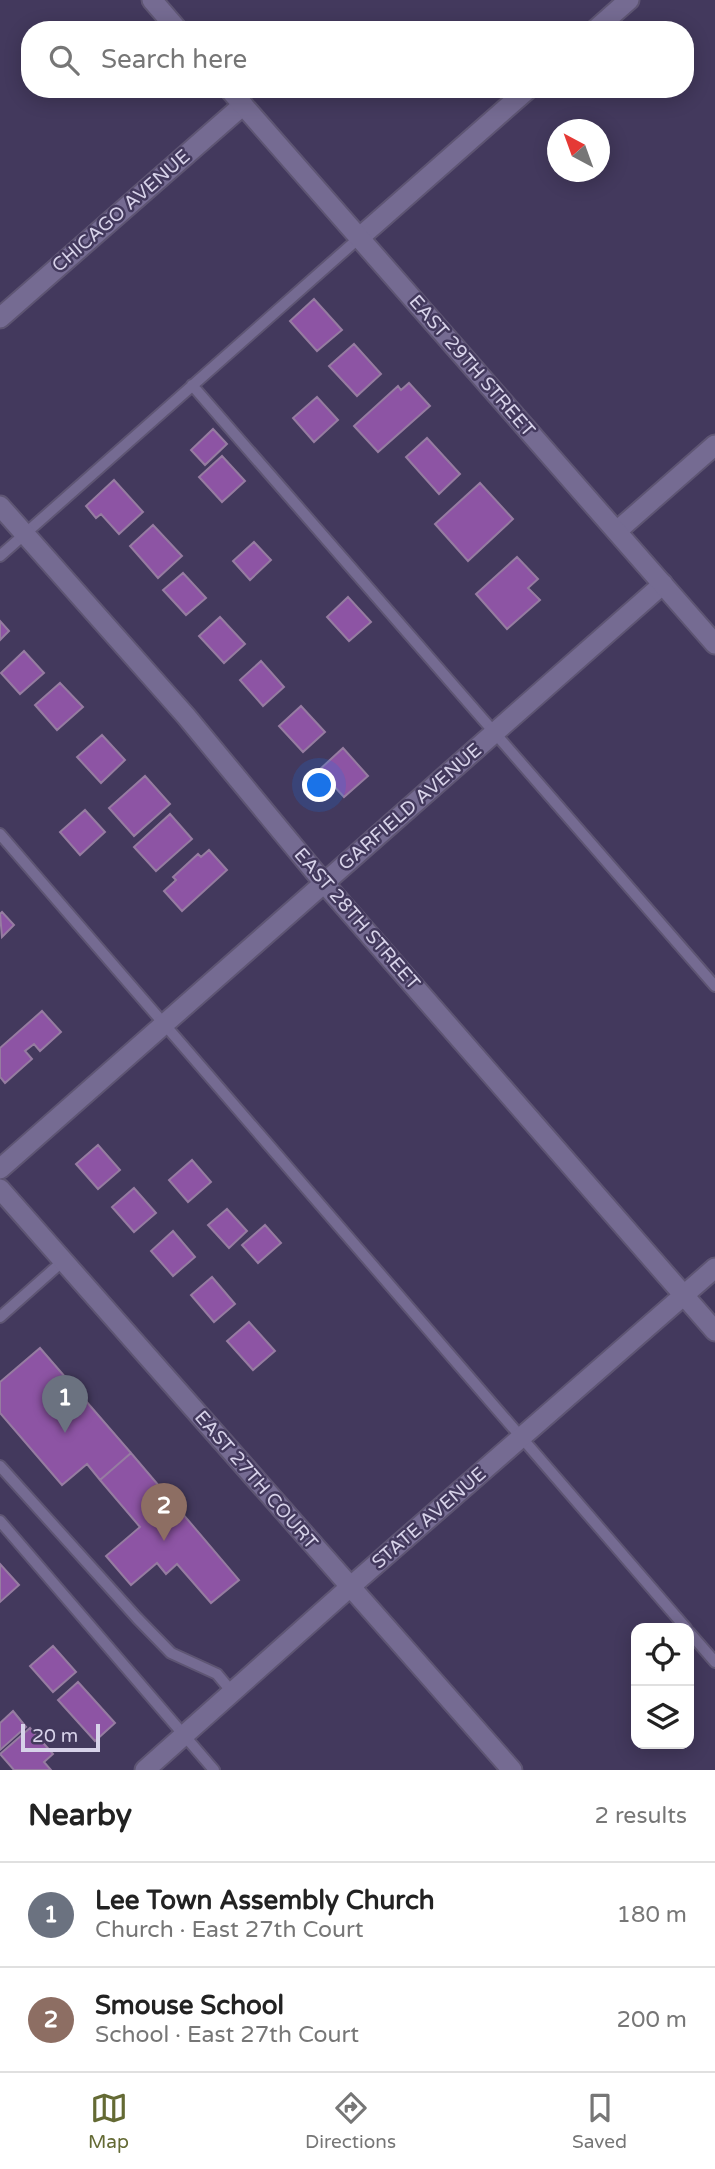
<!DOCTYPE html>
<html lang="en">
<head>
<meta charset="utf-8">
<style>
	:root { --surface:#fff; --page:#f2f2f2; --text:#222; --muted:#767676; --line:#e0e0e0; --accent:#646a34 }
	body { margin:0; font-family:"Varela Round",sans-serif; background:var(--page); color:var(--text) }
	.controls { position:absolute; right:21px; bottom:21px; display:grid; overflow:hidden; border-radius:14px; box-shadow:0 4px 18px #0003 }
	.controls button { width:63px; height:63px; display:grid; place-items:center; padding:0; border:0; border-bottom:2px solid var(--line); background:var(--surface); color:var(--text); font:35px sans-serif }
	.compass { position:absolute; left:547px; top:119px; width:63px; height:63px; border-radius:50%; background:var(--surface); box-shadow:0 4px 18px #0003; rotate:319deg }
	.scale { position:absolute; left:21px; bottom:18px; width:79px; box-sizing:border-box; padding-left:7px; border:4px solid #d7d2e9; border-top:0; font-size:19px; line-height:24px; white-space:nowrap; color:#d7d2e9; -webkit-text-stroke:5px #43395d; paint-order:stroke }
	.you { position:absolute; left:320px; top:786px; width:24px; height:24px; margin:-18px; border:5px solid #fff; border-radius:50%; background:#1a73e8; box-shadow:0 0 0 10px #1a73e833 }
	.badge { display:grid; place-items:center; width:46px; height:46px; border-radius:50%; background:var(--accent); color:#fff; font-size:23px; font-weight:700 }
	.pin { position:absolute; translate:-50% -58px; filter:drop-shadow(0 2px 4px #0008) }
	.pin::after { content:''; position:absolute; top:37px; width:24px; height:21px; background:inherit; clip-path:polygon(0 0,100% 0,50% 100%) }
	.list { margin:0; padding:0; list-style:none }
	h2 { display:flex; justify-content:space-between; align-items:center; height:91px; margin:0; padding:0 28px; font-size:30px }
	h2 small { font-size:23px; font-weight:400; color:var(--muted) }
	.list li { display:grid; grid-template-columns:46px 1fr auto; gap:21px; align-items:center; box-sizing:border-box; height:105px; padding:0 28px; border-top:2px solid var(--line) }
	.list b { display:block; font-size:26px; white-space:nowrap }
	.list p { margin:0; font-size:23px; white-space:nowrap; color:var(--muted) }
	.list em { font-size:23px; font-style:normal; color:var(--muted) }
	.icon { flex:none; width:38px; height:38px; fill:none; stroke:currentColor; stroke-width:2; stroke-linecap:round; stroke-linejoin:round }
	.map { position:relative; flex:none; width:715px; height:1770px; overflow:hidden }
	.search { position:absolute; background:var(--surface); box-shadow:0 4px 18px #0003; left:21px; right:21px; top:21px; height:77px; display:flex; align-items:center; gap:18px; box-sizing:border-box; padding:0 24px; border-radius:28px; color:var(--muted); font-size:26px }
	.sheet { height:301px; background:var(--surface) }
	nav { display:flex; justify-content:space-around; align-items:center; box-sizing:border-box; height:98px; border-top:2px solid var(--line); background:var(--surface); font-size:19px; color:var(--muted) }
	nav a { display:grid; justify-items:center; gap:4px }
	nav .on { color:var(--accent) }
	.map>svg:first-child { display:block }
	.building { fill:#8d54a4; stroke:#967ca1; stroke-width:2 }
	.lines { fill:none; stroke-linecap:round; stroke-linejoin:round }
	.service-casing { stroke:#5e5573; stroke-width:14 }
	.minor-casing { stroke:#5e5573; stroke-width:23 }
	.tertiary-casing { stroke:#5e5573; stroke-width:23 }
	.service { stroke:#756b92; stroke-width:10 }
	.minor { stroke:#756b92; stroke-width:19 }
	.tertiary { stroke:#756b92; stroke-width:19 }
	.labels { text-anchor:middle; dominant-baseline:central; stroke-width:5; stroke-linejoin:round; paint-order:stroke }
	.street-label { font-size:19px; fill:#d7d2e9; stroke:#43395d }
</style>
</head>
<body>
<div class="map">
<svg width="715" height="1770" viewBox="0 0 715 1770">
	<rect width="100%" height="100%" fill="#43395d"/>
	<path class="building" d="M314,299L342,330L317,351L290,321Z
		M354,344L381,374L357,396L329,366Z
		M409,383L430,406L378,452L354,426L398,386L401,390Z
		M317,397L338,420L314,442L293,418Z
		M213,429L227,444L205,465L191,450Z
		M427,438L460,474L439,494L406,457Z
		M222,456L245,481L222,502L199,477Z
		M114,480L143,512L119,534L101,514L96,518L86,506Z
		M480,483L513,519L468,561L435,524Z
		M153,525L182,556L158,578L130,546Z
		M254,542L271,560L250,580L233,561Z
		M517,557L538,579L528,588L540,600L507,629L476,594Z
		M183,573L206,598L186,615L163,590Z
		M348,597L371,622L349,641L327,617Z
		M220,617L245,644L224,663L199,636Z
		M0,621L9,631L0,640Z
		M24,651L44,673L20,694L1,673Z
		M261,661L284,687L263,706L240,680Z
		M60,683L83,707L57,730L35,705Z
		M301,706L325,732L303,752L279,726Z
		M102,735L125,760L101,783L77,757Z
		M343,748L368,776L344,797L319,770Z
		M145,776L170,804L134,836L109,808Z
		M85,810L105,832L80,855L60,832Z
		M170,814L192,839L156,871L134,847Z
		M209,850L227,870L182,911L164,891L176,880L173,877L198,854L201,857Z
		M2,912L14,925L2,937L0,914Z
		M42,1011L61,1032L40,1051L34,1044L25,1051L32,1059L5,1083L0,1077V1048Z
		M98,1145L120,1170L98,1189L76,1164Z
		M192,1160L211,1182L188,1202L169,1180Z
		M134,1188L156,1213L134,1232L112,1207Z
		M227,1209L247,1231L229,1248L208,1225Z
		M265,1225L281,1243L258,1263L242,1245Z
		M173,1231L195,1257L173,1276L151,1251Z
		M212,1277L235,1304L214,1322L191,1295Z
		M249,1322L275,1351L253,1370L227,1341Z
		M40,1348L131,1453L100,1480L87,1464L62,1485L0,1413V1382Z
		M131,1453L239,1580L211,1603L177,1564L166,1574L157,1563L131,1585L106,1556L140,1527L100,1480Z
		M0,1564L19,1585L0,1602Z
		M53,1646L76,1672L53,1692L30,1666Z
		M78,1682L115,1723L95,1741L58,1700Z
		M13,1711L26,1727L0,1750V1723Z
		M30,1728L53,1754L44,1762L51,1770H14L0,1754Z"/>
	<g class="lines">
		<defs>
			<path id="service" d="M192,385L715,986
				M0,556L359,238
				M0,834L686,1628
				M0,1317L63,1261
				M0,1466L137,1618L171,1653L217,1674L232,1692
				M0,1521L214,1770
				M689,1632L715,1662"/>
			<path id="minor" d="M595,30L629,0
				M359,238L528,89
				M0,318L243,105
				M0,506L186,716L324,883L715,1331
				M617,531L715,445
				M0,1169L663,584
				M0,1189L512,1770
				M145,1770L350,1587L715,1268"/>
			<path id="tertiary" d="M152,0L178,30
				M229,89L715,644"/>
		</defs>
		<use href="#service" class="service-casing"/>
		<use href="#minor" class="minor-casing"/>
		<use href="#tertiary" class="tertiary-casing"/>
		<use href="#service" class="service"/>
		<use href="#minor" class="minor"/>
		<use href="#tertiary" class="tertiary"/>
	</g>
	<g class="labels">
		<g class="street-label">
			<text transform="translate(121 211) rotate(-41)">CHICAGO AVENUE</text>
			<text transform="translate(472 366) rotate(49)">EAST 29TH STREET</text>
			<text transform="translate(410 807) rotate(-41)">GARFIELD AVENUE</text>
			<text transform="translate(357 919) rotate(49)">EAST 28TH STREET</text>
			<text transform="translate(256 1480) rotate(49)">EAST 27TH COURT</text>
			<text transform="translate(429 1518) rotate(-41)">STATE AVENUE</text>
		</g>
	</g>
</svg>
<div class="controls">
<button><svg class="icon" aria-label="locate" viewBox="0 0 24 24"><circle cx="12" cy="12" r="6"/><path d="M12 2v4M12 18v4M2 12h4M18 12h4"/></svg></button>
<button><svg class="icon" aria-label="layers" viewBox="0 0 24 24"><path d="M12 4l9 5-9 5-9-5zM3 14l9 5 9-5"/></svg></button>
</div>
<svg class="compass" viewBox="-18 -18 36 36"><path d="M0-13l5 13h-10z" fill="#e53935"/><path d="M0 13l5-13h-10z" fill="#767676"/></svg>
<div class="scale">20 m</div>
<div class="you"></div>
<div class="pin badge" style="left:65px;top:1433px;background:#6b7280">1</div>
<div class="pin badge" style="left:164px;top:1541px;background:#8d6e63">2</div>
<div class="search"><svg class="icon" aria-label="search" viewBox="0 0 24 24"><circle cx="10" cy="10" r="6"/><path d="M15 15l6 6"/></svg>Search here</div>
</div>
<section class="sheet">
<h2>Nearby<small>2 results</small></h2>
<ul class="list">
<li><span class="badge" style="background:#6b7280">1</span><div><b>Lee Town Assembly Church</b><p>Church · East 27th Court</p></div><em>180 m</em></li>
<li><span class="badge" style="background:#8d6e63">2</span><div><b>Smouse School</b><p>School · East 27th Court</p></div><em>200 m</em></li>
</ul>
</section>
<nav>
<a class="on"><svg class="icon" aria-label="map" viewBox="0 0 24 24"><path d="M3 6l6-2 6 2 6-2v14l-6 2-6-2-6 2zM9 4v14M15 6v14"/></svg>Map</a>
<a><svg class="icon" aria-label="directions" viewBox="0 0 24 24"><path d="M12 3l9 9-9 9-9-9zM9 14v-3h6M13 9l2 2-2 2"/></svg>Directions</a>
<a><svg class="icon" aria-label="saved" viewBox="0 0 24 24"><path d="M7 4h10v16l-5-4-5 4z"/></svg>Saved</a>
</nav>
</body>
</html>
